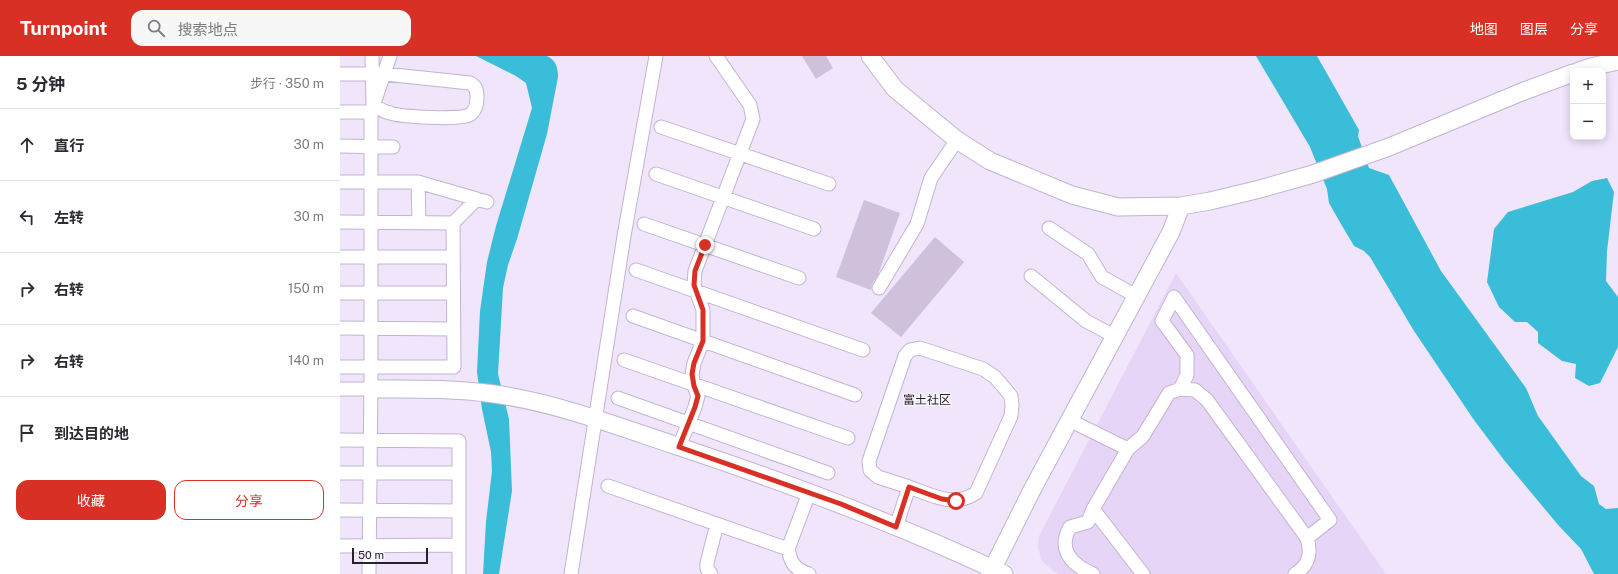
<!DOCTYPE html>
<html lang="zh">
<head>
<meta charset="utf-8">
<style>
	:root { --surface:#fff; --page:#f7f7f7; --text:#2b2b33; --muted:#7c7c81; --line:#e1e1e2; --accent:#d93025 }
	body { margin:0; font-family:"Public Sans","Noto Sans SC",sans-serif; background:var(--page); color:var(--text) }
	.controls { position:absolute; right:12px; top:12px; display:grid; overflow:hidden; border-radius:8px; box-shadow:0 2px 10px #0003 }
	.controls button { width:36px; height:36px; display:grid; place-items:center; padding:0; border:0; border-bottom:1px solid var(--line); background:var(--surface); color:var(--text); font:20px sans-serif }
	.scale { position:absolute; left:12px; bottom:10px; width:76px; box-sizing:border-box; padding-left:4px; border:2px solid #27222c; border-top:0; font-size:11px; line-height:14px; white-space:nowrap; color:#27222c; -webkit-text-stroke:3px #f9f6fc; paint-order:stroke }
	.stop { position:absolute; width:12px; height:12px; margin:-9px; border:3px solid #d93025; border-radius:50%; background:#fff }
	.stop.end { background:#d93025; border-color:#fff; box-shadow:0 1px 4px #0008 }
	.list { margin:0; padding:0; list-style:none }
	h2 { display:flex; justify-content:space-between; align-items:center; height:52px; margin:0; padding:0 16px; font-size:17px }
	h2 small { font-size:13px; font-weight:400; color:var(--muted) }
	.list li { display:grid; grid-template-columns:26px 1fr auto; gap:12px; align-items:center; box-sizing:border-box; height:72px; padding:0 16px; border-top:1px solid var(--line) }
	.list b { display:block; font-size:15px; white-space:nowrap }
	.list em { font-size:13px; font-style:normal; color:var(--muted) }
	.actions { display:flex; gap:8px; padding:12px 16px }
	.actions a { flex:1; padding:9px 0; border:1px solid var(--accent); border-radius:12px; text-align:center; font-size:14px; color:var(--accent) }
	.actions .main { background:var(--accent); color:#fff }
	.icon { flex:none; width:22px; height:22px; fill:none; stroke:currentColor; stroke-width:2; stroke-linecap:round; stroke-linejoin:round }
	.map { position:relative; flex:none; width:1278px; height:518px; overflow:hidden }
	header { display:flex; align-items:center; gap:24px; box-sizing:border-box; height:56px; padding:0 20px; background:var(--accent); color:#fff }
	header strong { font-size:19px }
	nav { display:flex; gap:22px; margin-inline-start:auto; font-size:14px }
	.search { width:280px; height:36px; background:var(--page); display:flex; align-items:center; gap:10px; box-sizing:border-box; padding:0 14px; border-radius:12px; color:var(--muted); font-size:15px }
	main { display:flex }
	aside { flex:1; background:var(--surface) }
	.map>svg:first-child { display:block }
	.built { fill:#e7d5f8 }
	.water { fill:#39bdd9 }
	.building { fill:#cfc0db }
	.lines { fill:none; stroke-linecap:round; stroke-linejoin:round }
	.minor-casing { stroke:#c2b4cf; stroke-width:15 }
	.major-casing { stroke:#c2b4cf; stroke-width:19 }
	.minor { stroke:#fff; stroke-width:13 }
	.major { stroke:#fff; stroke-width:17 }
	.route { stroke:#d93025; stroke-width:5 }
	.labels { text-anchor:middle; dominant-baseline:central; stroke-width:3; stroke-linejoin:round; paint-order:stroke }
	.neighbourhood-label { font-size:12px; fill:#27222c; stroke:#f9f6fc }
</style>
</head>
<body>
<header>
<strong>Turnpoint</strong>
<div class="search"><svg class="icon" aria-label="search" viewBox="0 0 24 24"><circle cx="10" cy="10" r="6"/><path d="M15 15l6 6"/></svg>搜索地点</div>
<nav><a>地图</a><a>图层</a><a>分享</a></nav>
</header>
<main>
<aside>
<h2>5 分钟<small>步行 · 350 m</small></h2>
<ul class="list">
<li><svg class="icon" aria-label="ahead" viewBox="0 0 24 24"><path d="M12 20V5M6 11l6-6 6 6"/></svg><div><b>直行</b></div><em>30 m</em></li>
<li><svg class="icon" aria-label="left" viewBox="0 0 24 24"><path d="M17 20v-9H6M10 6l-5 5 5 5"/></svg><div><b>左转</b></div><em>30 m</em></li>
<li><svg class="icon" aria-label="right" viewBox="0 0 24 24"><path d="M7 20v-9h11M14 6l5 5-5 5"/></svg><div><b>右转</b></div><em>150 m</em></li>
<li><svg class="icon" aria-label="right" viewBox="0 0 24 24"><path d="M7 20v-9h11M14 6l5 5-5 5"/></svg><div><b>右转</b></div><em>140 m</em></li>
<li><svg class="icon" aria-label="arrive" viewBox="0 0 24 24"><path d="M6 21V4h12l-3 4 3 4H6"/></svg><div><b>到达目的地</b></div></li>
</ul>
<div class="actions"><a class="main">收藏</a><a>分享</a></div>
</aside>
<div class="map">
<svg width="1278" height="518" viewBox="0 0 1278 518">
	<rect width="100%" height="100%" fill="#f0e5fb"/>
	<path class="built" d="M836,217L1046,518H719L713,515L702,505L698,492L699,480Z"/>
	<path class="water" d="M136,0H207C216,4 218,12 218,21L207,78L177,183L168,209L163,232L158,318L169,363L172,435L159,518H143L146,466L152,415L151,396L142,353L137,316L140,255L147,206L156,170L192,52L186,27L176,20Z
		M916,0H977L1019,74L1018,80L1029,112L1049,119L1101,215L1186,332L1198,360L1241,420L1254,430L1259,448L1266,453L1278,452V518H1254L1241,493L1219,470L1164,404L1134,364L1074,275L1030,201L1024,195L1014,190L1001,168L989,147L987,133L970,91Z
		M1267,122L1274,136L1267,195L1266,225L1278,241V291L1260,327L1249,330L1235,322L1236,308L1222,305L1198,287V276L1187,266H1175L1159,251L1147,226L1154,173L1168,156L1233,136L1252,125Z"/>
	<path class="building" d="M462,0H486L493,12L476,23Z
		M524,144L560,157L538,219L532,228L531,234L496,221Z
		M595,181L624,206L561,281L531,257Z"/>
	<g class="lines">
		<defs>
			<path id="minor" d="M0,18H45L130,27C137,31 137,35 137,43C137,48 135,56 129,59C121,64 61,61 50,57C44,56 38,52 33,49L32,0
				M0,56H31
				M321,71L489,128
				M0,90L53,91
				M316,118L474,173
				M0,126H78L147,146
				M78,126L79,166
				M0,166L113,167L114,311H0
				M113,167L137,143
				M304,168L459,222
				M709,172L748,198L762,221L796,240
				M0,201H113
				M296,214L523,294
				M691,220L746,265L774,280
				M539,232L577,168L591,122L617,84
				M0,237H113
				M293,260L515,339
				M0,272L113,273
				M284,304L508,382
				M0,333H31
				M840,333L847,319V299L822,265L834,241L990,464L967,482
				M278,342L488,417
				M729,364L788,393
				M0,384L119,385V518
				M339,391L355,351L358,340L354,330L352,319L354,307L363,285V254L354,229L355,215L413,63L410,49L376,0
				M0,417H119
				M268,430L448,493L469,437
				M753,453L748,466L730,471C717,494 732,509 753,518
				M0,454L119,455
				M556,471L569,431L538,421L530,414L529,405L565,300L570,294L580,292L643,313L655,321L671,340L672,349L671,360L636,437C614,452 591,439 569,431
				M0,490L119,489
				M448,493C451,507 454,513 469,518
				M29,518L31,323V56L50,0
				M231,518L284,180L316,0
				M371,518L367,513V507L377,468
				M803,518L753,453L788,393L803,380L829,337L840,333L855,334L867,344L967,482C972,498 969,509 955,518"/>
			<path id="major" d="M530,0L555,33L617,84L650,105L732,139L778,151L841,150L870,145L920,133L973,118L1049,91L1184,35L1233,17
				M1239,15L1251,11L1278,5
				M31,333C72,333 113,332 154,338C217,347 277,370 337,390C448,427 558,468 664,518
				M650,518L693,432L831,176L841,150"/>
		</defs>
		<use href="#minor" class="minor-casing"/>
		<use href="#major" class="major-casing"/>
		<use href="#minor" class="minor"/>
		<use href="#major" class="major"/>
	</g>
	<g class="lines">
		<path class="route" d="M365,189L355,215L354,229L363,254V285L354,307L352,318L354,330L358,340L355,351L339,391L501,448L556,471L569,431L602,443L616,445"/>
	</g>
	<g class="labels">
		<g class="neighbourhood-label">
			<text x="587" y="344">富土社区</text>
		</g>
	</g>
</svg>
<div class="controls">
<button>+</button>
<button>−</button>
</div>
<div class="scale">50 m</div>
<div class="stop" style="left:616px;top:445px"></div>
<div class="stop end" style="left:365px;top:189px"></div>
</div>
</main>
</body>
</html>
